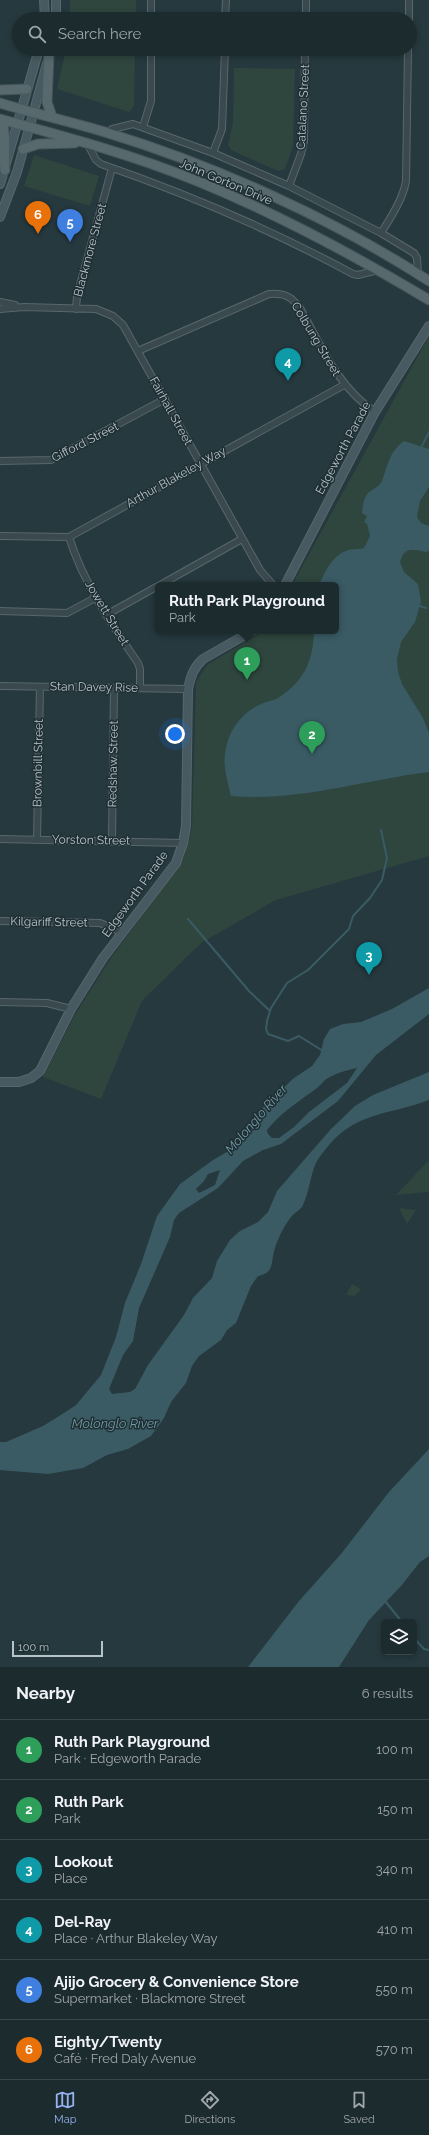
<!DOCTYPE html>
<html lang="en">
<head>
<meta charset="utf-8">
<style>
	:root { --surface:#1c2b2e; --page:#253336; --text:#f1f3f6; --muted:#a0a7aa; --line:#3a474a; --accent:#95b2f1 }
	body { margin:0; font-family:Raleway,sans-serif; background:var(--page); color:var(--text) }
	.controls { position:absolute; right:12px; bottom:12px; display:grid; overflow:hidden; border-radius:6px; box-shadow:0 2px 6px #0003 }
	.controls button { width:36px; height:36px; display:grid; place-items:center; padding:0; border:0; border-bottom:1px solid var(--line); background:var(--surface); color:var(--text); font:20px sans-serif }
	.scale { position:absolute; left:12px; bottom:10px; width:91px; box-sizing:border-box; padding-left:4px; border:2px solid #b6c4c9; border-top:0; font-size:11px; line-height:14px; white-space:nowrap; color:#b6c4c9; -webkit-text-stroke:3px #1f2e33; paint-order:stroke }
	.you { position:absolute; left:175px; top:734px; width:14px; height:14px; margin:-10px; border:3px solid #fff; border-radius:50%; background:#1a73e8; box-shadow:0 0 0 6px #1a73e833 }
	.badge { display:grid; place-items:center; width:26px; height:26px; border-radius:50%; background:var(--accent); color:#fff; font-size:13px; font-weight:700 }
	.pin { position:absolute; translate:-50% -33px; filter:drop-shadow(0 1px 2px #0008) }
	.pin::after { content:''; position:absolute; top:21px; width:14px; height:12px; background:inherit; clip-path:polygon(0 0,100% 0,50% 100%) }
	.popup { position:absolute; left:155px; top:582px; width:184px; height:52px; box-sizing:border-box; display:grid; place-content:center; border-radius:6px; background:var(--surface); filter:drop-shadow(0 1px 3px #0005); font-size:13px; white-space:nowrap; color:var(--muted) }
	.popup b { font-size:15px; color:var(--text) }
	.popup::after { content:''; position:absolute; left:50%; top:100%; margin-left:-8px; border:8px solid transparent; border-top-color:var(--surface) }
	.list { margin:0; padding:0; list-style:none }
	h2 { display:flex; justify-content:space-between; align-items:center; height:52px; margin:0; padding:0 16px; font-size:17px }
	h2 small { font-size:13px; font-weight:400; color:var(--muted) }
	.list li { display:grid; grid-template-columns:26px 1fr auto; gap:12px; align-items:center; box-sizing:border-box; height:60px; padding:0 16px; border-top:1px solid var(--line) }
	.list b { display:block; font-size:15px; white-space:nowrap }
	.list p { margin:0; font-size:13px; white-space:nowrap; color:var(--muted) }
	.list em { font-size:13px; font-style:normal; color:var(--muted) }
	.icon { flex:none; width:22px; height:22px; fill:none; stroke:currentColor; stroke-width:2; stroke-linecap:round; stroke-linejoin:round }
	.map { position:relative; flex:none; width:429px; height:1667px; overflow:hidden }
	.search { position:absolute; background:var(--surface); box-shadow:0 2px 6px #0003; left:12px; right:12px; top:12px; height:44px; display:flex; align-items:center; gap:10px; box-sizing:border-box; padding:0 14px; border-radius:22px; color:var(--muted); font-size:15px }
	.sheet { height:412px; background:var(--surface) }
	nav { display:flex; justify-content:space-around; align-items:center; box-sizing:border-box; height:56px; border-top:1px solid var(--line); background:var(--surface); font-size:11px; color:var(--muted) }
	nav a { display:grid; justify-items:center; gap:2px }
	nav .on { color:var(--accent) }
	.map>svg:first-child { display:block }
	.green { fill:#2e463e }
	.water { fill:#3a5b64; fill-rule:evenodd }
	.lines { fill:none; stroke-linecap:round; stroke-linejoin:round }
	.stream { stroke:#3a5b64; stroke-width:2 }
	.street-casing { stroke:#58676c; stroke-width:8 }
	.secondary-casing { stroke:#58676c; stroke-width:10 }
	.primary-casing { stroke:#46555a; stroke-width:11 }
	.street { stroke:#3a494e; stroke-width:6 }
	.secondary { stroke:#485a61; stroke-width:8 }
	.primary { stroke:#58696e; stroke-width:9 }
	.labels { text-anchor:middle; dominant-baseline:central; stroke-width:3; stroke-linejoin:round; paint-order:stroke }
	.street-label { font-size:12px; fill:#b6c4c9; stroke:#1f2e33 }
	.water-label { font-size:13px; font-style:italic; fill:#719aa6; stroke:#1f2e33 }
</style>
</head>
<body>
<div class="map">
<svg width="429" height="1667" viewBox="0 0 429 1667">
	<rect width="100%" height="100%" fill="#26393e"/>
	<path class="green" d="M70,0H136V19H70Z
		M66,49H135L134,106L129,112L57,89Z
		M234,68L295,69L293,146L285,169L278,171L231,150L228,144L233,123Z
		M34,155L99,176L90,206L24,186Z
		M429,336V856L276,900L201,943L142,1001L101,1099L43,1077L74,1016L111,958L183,860L192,826L196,682L207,665L264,631H336V585H292Z
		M429,1160V1193L427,1192L396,1195Z
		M399,1208L416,1210L407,1224Z
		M352,1284L361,1289L355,1296L346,1295Z"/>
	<path class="water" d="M404,441L429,449V487L420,501L417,517L421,523L429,526V550L427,552C413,550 405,545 400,562L404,572L418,584L421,602L415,622L401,642L397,659L398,672L402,684L423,718L429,733V772C364,780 297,802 231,796C228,782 223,768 225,754C228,731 240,714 261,704C267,701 273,701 278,698C304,681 313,662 314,631H336V585H319C325,572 332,556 346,551C352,548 358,550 364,548L370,536L367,524L364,522L367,516L362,513C363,507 363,499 368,493C373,489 379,487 382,481C388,465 389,452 404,441Z
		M429,988V1014L376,1055L338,1101L281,1144L263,1150L243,1161L218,1188L179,1213L174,1220L170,1237L139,1308L133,1341L123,1355L109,1389L112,1394L130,1392L135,1389L148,1365L184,1315L193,1298L212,1278L217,1261L230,1240L240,1231L258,1222L268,1212L277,1191L331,1129L355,1106L373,1095L429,1072V1100C391,1115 358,1111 329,1145C324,1151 318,1158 315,1165C310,1178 309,1192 303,1205C301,1210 295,1212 292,1216C285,1224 278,1238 275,1248C270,1262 276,1272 258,1276L251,1286L236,1323L227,1330L221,1340L199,1356L192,1366L186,1383L171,1402L164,1418L151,1436L128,1449L107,1455L83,1468L48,1474L0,1470V1442H6L43,1426L64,1413L76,1405L101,1375L116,1337L125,1303L141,1264L157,1216L180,1184L213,1160L239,1145L256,1123L264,1106L294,1078L312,1066L320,1055L324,1039L330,1029L343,1024L361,1022L392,1009ZM357,1068L347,1083L309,1112L294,1127L279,1138H272L268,1134L267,1130C280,1114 296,1103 313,1091C318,1088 321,1084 325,1080C333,1074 347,1070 357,1068ZM220,1170L215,1185L199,1193L196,1189L204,1181L208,1174Z
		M429,1449V1556L420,1562L401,1586L369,1620L339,1667H248L299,1601L341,1554L389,1492Z"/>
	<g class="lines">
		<path class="stream" d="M422,446L429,432
			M420,606L426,608
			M188,919L249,991L270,1011
			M323,1051L299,1036L288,1041L268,1034L266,1029L267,1021L271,1008L287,983L308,970L349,929L353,916L370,898L382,880L387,858L381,830
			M385,1601L402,1622
			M414,1638L424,1649L429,1650"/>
		<defs>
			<path id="street" d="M306,0V19
				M151,19V0
				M225,19L226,0
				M409,19V0
				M143,127L151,101V49
				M109,133L112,129L133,124L213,153L289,186L381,233L414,253L417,258L418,274
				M87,143L96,160L101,164C188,194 272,230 353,274L358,275L378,270
				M213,153L222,129L225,49
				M289,186L301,154L304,141L305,49
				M381,233C391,217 403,199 406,181L408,49
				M0,302L15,305
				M0,309L24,307L96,309L113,316L123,325L260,570L273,585
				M76,309L77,296L112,168
				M138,351L269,294C284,293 291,296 300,308C322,347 337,386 375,412
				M0,461L51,460L165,399
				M0,536L69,537L344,385
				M69,537C83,582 111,624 138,663L140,669V688
				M160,585L242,539
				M0,611L67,613L97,597
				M106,615L158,586
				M0,686L188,689
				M0,839L183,843
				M37,839L40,687
				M112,841L114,688
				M0,921L100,923L121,932
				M0,1002L47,1003L71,1009"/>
			<path id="secondary" d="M44,0L45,19
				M56,19V0
				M0,184L39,49
				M0,217L17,172L51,49
				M285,585L375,412L429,326
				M0,1082H19L31,1078L40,1071L71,1009L103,958L176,863L183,843L186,826L188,689C191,676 193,668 203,659L252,631"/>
			<path id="primary" d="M49,54L47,102L52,117
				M0,90L27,89
				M0,103C36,114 72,122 108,133C216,166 335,220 429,281
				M0,119C67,137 133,155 197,181C278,214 354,255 429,300
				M2,120C7,136 3,153 5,170
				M23,149L38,144L75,143"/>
		</defs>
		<use href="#street" class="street-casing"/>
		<use href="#secondary" class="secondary-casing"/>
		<use href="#primary" class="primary-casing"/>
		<use href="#street" class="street"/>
		<use href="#secondary" class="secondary"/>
		<use href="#primary" class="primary"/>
	</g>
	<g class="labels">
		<g class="street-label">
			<text transform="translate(303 107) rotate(-87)">Catalano Street</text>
			<text transform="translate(226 182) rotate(23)">John Gorton Drive</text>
			<text transform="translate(90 250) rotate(-75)">Blackmore Street</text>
			<text transform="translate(316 339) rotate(59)">Colbung Street</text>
			<text transform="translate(171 411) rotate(61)">Fairhall Street</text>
			<text transform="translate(85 442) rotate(-27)">Gifford Street</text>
			<text transform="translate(343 448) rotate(-62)">Edgeworth Parade</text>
			<text transform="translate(176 477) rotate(-29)">Arthur Blakeley Way</text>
			<text transform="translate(107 613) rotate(59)">Jowett Street</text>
			<text transform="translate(94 687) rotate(1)">Stan Davey Rise</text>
			<text transform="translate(38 763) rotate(-89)">Brownbill Street</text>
			<text transform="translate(113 764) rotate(-89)">Redshaw Street</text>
			<text transform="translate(91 840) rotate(1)">Yorston Street</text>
			<text transform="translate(135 894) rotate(-54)">Edgeworth Parade</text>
			<text transform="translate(49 922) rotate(1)">Kilgariff Street</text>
		</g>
		<g class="water-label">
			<text transform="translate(256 1119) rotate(-49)">Molonglo River</text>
			<text x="115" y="1423">Molonglo River</text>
		</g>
	</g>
</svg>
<div class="controls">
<button><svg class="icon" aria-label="layers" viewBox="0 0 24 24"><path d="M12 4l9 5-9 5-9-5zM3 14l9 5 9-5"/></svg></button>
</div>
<div class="scale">100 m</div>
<div class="you"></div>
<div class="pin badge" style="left:247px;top:680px;background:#2e9e5b">1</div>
<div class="popup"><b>Ruth Park Playground</b>Park</div>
<div class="pin badge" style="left:312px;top:754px;background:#2e9e5b">2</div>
<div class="pin badge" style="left:369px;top:975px;background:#0f9aa8">3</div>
<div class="pin badge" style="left:288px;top:381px;background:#0f9aa8">4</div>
<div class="pin badge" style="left:70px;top:242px;background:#3f7fe0">5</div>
<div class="pin badge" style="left:38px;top:234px;background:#e8710a">6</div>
<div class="search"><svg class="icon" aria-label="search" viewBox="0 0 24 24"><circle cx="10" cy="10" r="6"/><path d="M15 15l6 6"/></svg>Search here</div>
</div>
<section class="sheet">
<h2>Nearby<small>6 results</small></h2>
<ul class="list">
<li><span class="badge" style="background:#2e9e5b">1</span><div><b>Ruth Park Playground</b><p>Park · Edgeworth Parade</p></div><em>100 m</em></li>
<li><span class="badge" style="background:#2e9e5b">2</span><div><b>Ruth Park</b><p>Park</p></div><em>150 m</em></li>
<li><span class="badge" style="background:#0f9aa8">3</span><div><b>Lookout</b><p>Place</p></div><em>340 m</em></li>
<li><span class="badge" style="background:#0f9aa8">4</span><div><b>Del-Ray</b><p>Place · Arthur Blakeley Way</p></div><em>410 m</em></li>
<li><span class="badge" style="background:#3f7fe0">5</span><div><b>Ajijo Grocery &amp; Convenience Store</b><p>Supermarket · Blackmore Street</p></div><em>550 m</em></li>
<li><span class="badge" style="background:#e8710a">6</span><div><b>Eighty/Twenty</b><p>Café · Fred Daly Avenue</p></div><em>570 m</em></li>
</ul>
</section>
<nav>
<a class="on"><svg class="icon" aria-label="map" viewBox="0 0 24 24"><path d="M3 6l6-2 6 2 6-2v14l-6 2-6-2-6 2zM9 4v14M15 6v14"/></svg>Map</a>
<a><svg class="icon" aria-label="directions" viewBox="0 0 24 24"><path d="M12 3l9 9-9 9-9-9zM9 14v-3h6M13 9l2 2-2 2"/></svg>Directions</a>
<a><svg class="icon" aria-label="saved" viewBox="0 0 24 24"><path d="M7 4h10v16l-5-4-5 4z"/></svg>Saved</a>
</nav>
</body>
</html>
